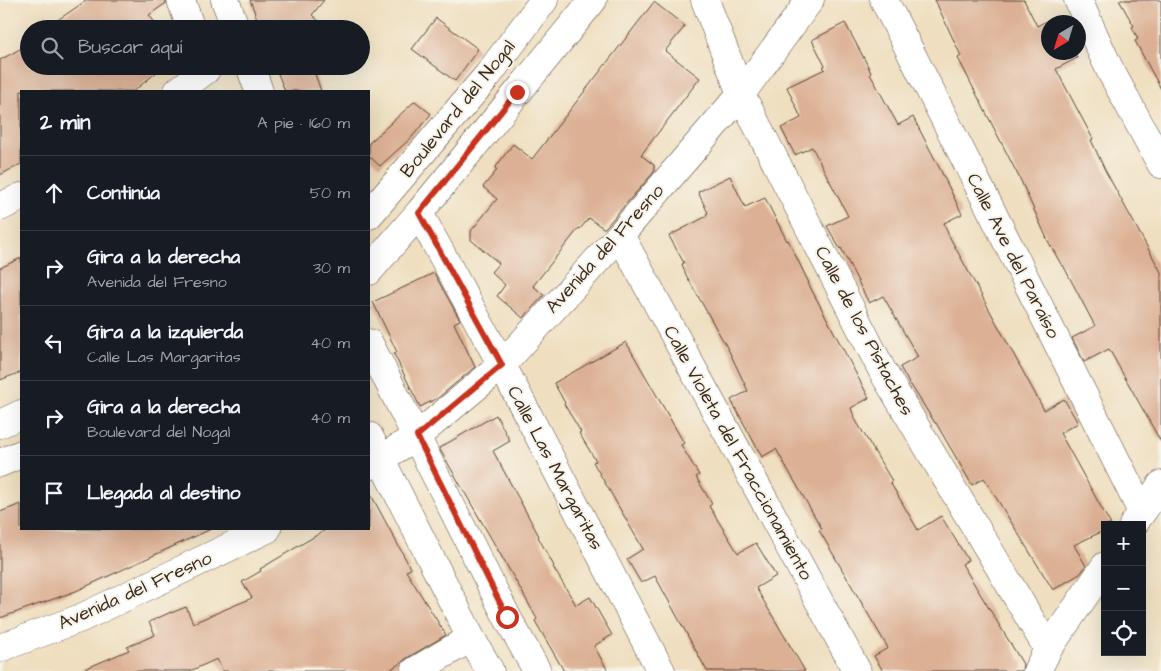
<!DOCTYPE html>
<html lang="es">
<head>
<meta charset="utf-8">
<style>
	:root { --surface:#171b24; --page:#20242c; --text:#f1f3f6; --muted:#9ea1a6; --line:#363941 }
	body { margin:0; font-family:"Architects Daughter",sans-serif; background:var(--page); color:var(--text) }
	.controls { position:absolute; right:15px; bottom:15px; display:grid; overflow:hidden; border-radius:0px; box-shadow:0 5px 20px #0002 }
	.controls button { width:45px; height:45px; display:grid; place-items:center; padding:0; border:0; border-bottom:1px solid var(--line); background:var(--surface); color:var(--text); font:25px sans-serif }
	.compass { position:absolute; left:1041px; top:15px; width:45px; height:45px; border-radius:50%; background:var(--surface); box-shadow:0 5px 20px #0002; rotate:218deg }
	.stop { position:absolute; width:15px; height:15px; margin:-11px; border:4px solid #c8321e; border-radius:50%; background:#fff }
	.stop.end { background:#c8321e; border-color:#fff; box-shadow:0 1px 5px #0008 }
	.list { margin:0; padding:0; list-style:none }
	h2 { display:flex; justify-content:space-between; align-items:center; height:65px; margin:0; padding:0 20px; font-size:21px }
	h2 small { font-size:16px; font-weight:400; color:var(--muted) }
	.list li { display:grid; grid-template-columns:32px 1fr auto; gap:15px; align-items:center; box-sizing:border-box; height:75px; padding:0 20px; border-top:1px solid var(--line) }
	.list b { display:block; font-size:19px; white-space:nowrap }
	.list p { margin:0; font-size:16px; white-space:nowrap; color:var(--muted) }
	.list em { font-size:16px; font-style:normal; color:var(--muted) }
	.icon { flex:none; width:28px; height:28px; fill:none; stroke:currentColor; stroke-width:2; stroke-linecap:round; stroke-linejoin:round }
	.map { position:relative; flex:none; width:1161px; height:671px; overflow:hidden }
	.search { position:absolute; background:var(--surface); box-shadow:0 5px 20px #0002; left:20px; top:20px; width:350px; height:55px; display:flex; align-items:center; gap:12px; box-sizing:border-box; padding:0 18px; border-radius:28px; color:var(--muted); font-size:19px }
	.panel { position:absolute; background:var(--surface); box-shadow:0 5px 20px #0002; left:20px; top:90px; width:350px; height:440px; border-radius:0px }
	.map>svg:first-child { display:block }
	.building { fill:#dcb094 }
	.lines { fill:none; stroke-linecap:round; stroke-linejoin:round }
	.minor-casing { stroke:#564536; stroke-width:29 }
	.minor { stroke:#fff; stroke-width:28 }
	.route { stroke:#c8321e; stroke-width:6 }
	.labels { text-anchor:middle; dominant-baseline:central; stroke-width:4; stroke-linejoin:round; paint-order:stroke }
	.street-label { font-size:19px; fill:#3b2a1e; stroke:#f7f3e8 }
</style>
</head>
<body>
<div class="map">
<svg width="1161" height="671" viewBox="0 0 1161 671">
	<rect width="100%" height="100%" fill="#f7f3e8"/>
	<filter id="ink" filterUnits="userSpaceOnUse"><feTurbulence type="fractalNoise" baseFrequency=".02" numOctaves="2"/><feDisplacementMap in="SourceGraphic" scale="10" xChannelSelector="R" yChannelSelector="G"/><feConvolveMatrix kernelMatrix="1 2 1 2 8 2 1 2 1" color-interpolation-filters="sRGB"/></filter>
	<filter id="wash" filterUnits="userSpaceOnUse"><feTurbulence type="fractalNoise" baseFrequency=".0096" numOctaves="4" result="noise"/><feDisplacementMap in="SourceGraphic" scale="20" xChannelSelector="R" yChannelSelector="G"/><feGaussianBlur stdDeviation="1.12" result="paint"/><feColorMatrix in="noise" values="0 0 0 0 0 0 0 0 0 0 0 0 0 0 0 0 0 1.4 0 .05"/><feComposite in="paint" operator="in"/></filter>
	<g filter="url(#wash)">
		<rect width="100%" height="100%" fill="#efdfc0"/>
		<g id="blocks">
			<path class="building" d="M87,0H166V3L149,15L160,29H52L49,26Z
				M250,0H324L312,15L328,29H261Z
				M935,0H1024L1037,26L1056,16L1059,22H1048V52H1075L1077,58L1056,69L1093,139L1091,140L1105,170L1161,272V442L1109,349L1084,362L1072,338L1095,326L1063,265L1062,266L1048,241L1021,181L958,58L961,56Z
				M1119,0H1161V89L1135,41L1138,39L1132,27L1134,26Z
				M654,2L685,26L665,51L700,78L641,155L654,165V172L605,228H603L589,218L580,229L579,228L533,286L544,295L523,318L497,296L505,285L491,272L499,263L471,240V231L497,199L483,187L497,170L495,168L513,144L532,159Z
				M436,18L478,49L455,81L412,49Z
				M845,23L867,64L871,73L870,74L898,125L913,117L940,169L962,214L944,223L948,234L1044,410L1064,399L1078,423L1060,433L1111,525H1105V530L1074,545L1086,566L1080,574L1053,590L984,478L972,485L936,423H935L911,385H910L900,367L918,357L883,296L869,303L841,248L840,249L827,226L848,216L812,147L795,155L781,128L801,118L787,87L825,69L823,67L825,66L812,40Z
				M29,44V66H164L134,91H21V164L0,175V60Z
				M275,66H336L315,74L321,91H285Z
				M415,101L431,114L412,137L380,166L369,156V143Z
				M730,176L745,207L765,198L787,241L788,240L809,283H808L869,398L851,408L855,419L892,481L890,482L918,530L941,516L968,560L962,564L1023,664L1022,671H883L874,656L888,648L819,530L822,529L776,449L762,457L731,400L748,391L729,351L686,275L682,264L684,263L669,236L707,216L706,214L708,213L698,192Z
				M21,258V372L0,380V268Z
				M434,273L460,320L454,323L475,367L438,398L420,407L394,354L397,352L373,302Z
				M626,342L684,443L681,445L699,475L696,477L712,504L709,506L738,553L756,543L776,576L756,588L805,671H707L655,576L641,583L627,559L643,549L593,462L596,461L579,433L581,432L564,404L565,403L554,383Z
				M496,415L510,441L493,451L539,536L538,537L554,566L553,567L576,605L590,597L612,635L594,646L608,671H564L535,621L537,619L521,590L439,448Z
				M369,491L411,569L406,571L446,635L407,658L402,662L388,671H223L217,659L190,671H80L129,650L127,647L155,635L149,622L171,612V613L186,607L193,623L252,598L242,582L261,571L260,569L327,529H369Z
				M21,504V529H211L76,591L0,618V512Z"/>
		</g>
	</g>
	<g filter="url(#ink)">
		<use href="#blocks" fill-opacity="0" stroke="#564536" stroke-width="1"/>
		<g class="lines">
			<defs>
				<path id="minor" d="M181,0L191,29
					M225,0L236,29
					M705,0L741,94L883,372L1048,649
					M884,0L990,208L1142,512
					M1078,0L1109,68L1161,164
					M250,66L259,91
					M178,91L206,70
					M0,207L21,197
					M419,213L502,365L661,671
					M369,215L488,75L544,0
					M620,235L857,671
					M369,271L419,213L593,0
					M369,343L507,617L537,671
					M0,424L21,414
					M369,436L471,638L490,671
					M0,463L21,454
					M369,466L417,436L502,365L620,235L741,94L810,0
					M1133,525L1161,485
					M0,648L81,618L267,529
					M415,671L471,638
					M1037,671L1048,649L1105,566"/>
			</defs>
			<use href="#minor" class="minor-casing"/>
			<use href="#minor" class="minor"/>
		</g>
	</g>
	<g class="lines" filter="url(#ink)">
		<path class="route" d="M507,617L417,436L502,365L419,213L517,92"/>
	</g>
	<g class="labels">
		<g class="street-label">
			<text transform="translate(458 109) rotate(-51)">Boulevard del Nogal</text>
			<text transform="translate(605 249) rotate(-48)">Avenida del Fresno</text>
			<text transform="translate(1013 256) rotate(63)">Calle Ave del Paraíso</text>
			<text transform="translate(864 331) rotate(62)">Calle de los Pistaches</text>
			<text transform="translate(738 453) rotate(61)">Calle Violeta del Fraccionamiento</text>
			<text transform="translate(555 468) rotate(62)">Calle Las Margaritas</text>
			<text transform="translate(135 591) rotate(-24)">Avenida del Fresno</text>
		</g>
	</g>
</svg>
<div class="controls">
<button>+</button>
<button>−</button>
<button><svg class="icon" aria-label="locate" viewBox="0 0 24 24"><circle cx="12" cy="12" r="6"/><path d="M12 2v4M12 18v4M2 12h4M18 12h4"/></svg></button>
</div>
<svg class="compass" viewBox="-18 -18 36 36"><path d="M0-13l5 13h-10z" fill="#e53935"/><path d="M0 13l5-13h-10z" fill="#9ea1a6"/></svg>
<div class="stop" style="left:507px;top:617px"></div>
<div class="stop end" style="left:517px;top:92px"></div>
<div class="search"><svg class="icon" aria-label="search" viewBox="0 0 24 24"><circle cx="10" cy="10" r="6"/><path d="M15 15l6 6"/></svg>Buscar aquí</div>
<section class="panel">
<h2>2 min<small>A pie · 160 m</small></h2>
<ul class="list">
<li><svg class="icon" aria-label="ahead" viewBox="0 0 24 24"><path d="M12 20V5M6 11l6-6 6 6"/></svg><div><b>Continúa</b></div><em>50 m</em></li>
<li><svg class="icon" aria-label="right" viewBox="0 0 24 24"><path d="M7 20v-9h11M14 6l5 5-5 5"/></svg><div><b>Gira a la derecha</b><p>Avenida del Fresno</p></div><em>30 m</em></li>
<li><svg class="icon" aria-label="left" viewBox="0 0 24 24"><path d="M17 20v-9H6M10 6l-5 5 5 5"/></svg><div><b>Gira a la izquierda</b><p>Calle Las Margaritas</p></div><em>40 m</em></li>
<li><svg class="icon" aria-label="right" viewBox="0 0 24 24"><path d="M7 20v-9h11M14 6l5 5-5 5"/></svg><div><b>Gira a la derecha</b><p>Boulevard del Nogal</p></div><em>40 m</em></li>
<li><svg class="icon" aria-label="arrive" viewBox="0 0 24 24"><path d="M6 21V4h12l-3 4 3 4H6"/></svg><div><b>Llegada al destino</b></div></li>
</ul>
</section>
</div>
</body>
</html>
